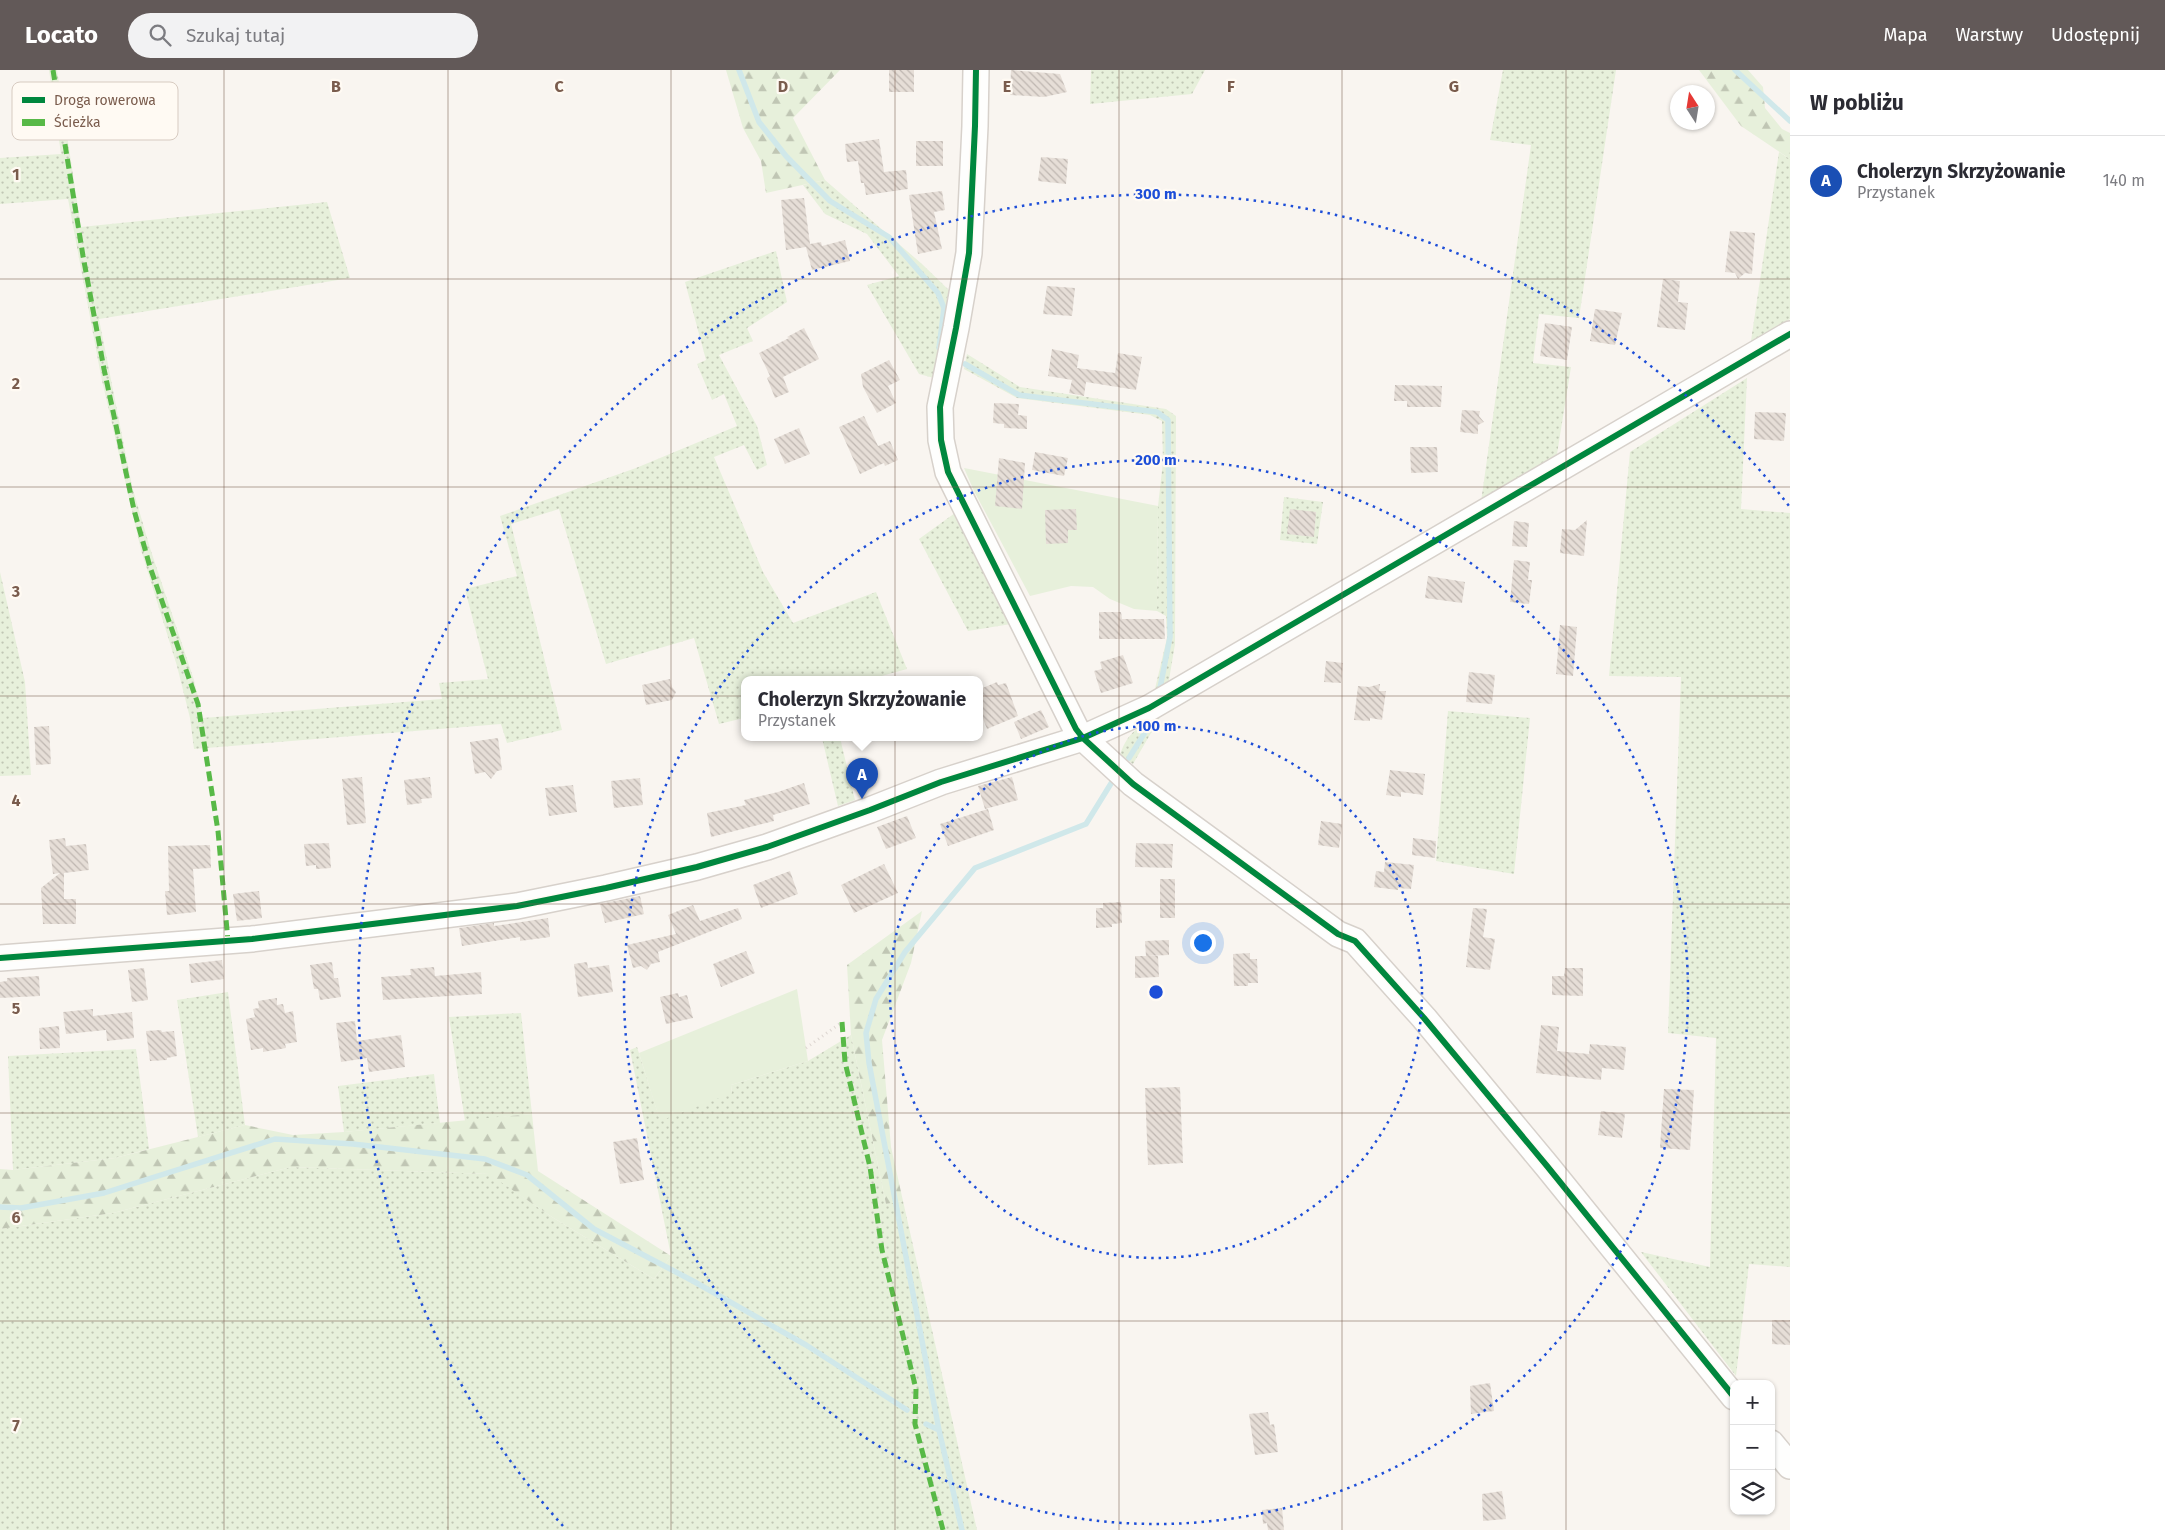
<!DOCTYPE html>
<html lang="pl">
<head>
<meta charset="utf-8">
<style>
	:root { --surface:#fff; --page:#f2f2f3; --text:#2b2b33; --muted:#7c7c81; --line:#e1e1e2; --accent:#625958 }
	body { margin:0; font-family:"Fira Sans",sans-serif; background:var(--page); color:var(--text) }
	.controls { position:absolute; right:15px; bottom:15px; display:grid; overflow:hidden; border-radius:10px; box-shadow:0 1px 4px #0004 }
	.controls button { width:45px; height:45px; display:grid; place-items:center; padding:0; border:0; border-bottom:1px solid var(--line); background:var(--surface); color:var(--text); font:25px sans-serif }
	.compass { position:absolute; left:1670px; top:15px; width:45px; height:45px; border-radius:50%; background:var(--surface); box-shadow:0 1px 4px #0004; rotate:348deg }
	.you { position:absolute; left:1202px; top:872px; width:18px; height:18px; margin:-12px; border:4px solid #fff; border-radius:50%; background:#1a73e8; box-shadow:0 0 0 8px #1a73e833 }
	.badge { display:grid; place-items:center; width:32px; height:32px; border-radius:50%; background:var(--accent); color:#fff; font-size:16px; font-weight:700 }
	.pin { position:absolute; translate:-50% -41px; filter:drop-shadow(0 1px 2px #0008) }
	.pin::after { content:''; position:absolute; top:26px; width:18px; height:15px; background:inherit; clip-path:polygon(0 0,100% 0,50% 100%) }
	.popup { position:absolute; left:741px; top:606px; width:242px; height:65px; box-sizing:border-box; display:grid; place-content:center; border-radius:10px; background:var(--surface); filter:drop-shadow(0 1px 4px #0005); font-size:16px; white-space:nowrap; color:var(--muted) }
	.popup b { font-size:19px; color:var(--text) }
	.popup::after { content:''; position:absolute; left:50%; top:100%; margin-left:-10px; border:10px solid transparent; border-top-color:var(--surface) }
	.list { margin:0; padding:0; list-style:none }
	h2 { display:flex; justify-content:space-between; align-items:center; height:65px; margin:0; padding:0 20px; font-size:21px }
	h2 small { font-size:16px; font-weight:400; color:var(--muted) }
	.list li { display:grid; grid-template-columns:32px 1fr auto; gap:15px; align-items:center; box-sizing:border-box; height:90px; padding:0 20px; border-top:1px solid var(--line) }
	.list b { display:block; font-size:19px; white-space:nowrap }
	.list p { margin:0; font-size:16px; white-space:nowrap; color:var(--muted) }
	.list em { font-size:16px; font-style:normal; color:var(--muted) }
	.icon { flex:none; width:28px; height:28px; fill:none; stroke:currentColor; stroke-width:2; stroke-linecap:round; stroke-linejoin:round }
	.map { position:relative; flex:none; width:1790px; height:1460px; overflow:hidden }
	header { display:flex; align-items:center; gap:30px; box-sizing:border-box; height:70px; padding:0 25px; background:var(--accent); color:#fff }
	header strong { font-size:24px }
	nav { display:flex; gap:28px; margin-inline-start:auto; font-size:18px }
	.search { width:350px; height:45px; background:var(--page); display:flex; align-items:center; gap:12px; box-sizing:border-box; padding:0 18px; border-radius:28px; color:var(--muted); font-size:19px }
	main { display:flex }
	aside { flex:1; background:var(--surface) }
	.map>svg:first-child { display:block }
	.grass { fill:url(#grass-dots) }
	.forest { fill:url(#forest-firs) }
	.park { fill:#e7f0db }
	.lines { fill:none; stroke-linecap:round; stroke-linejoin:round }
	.stream { stroke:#d0e8ea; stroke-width:5.5 }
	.building { fill:url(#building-back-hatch) }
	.tertiary-casing { stroke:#d7d1cb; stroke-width:28 }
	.path { stroke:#dcd5d0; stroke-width:3; stroke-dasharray:1 4; stroke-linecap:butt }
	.tertiary { stroke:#fefefd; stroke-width:25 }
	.quiet { stroke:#58b947; stroke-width:5; stroke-dasharray:10 5; stroke-linecap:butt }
	.cycleway-casing { stroke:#fffaf3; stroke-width:9 }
	.cycleway { stroke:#00873e; stroke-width:6 }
	.grid { fill:none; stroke:#7a5c4d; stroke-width:1; stroke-opacity:0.55 }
	.ring { fill:none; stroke:#1d4ed8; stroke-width:2.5; stroke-dasharray:2.5 5 }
	.key { fill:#fffaf3; stroke:#d7cbc1; stroke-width:1 }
	.key-label { font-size:14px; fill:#7a5c4d }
	.grid-label { font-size:16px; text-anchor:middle; font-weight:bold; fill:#7a5c4d; stroke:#fffaf3; stroke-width:4.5; stroke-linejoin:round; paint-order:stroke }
	.centre { fill:#1d4ed8; stroke:#fffaf3; stroke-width:2.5 }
	.ring-label { font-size:15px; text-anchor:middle; font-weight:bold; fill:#1d4ed8; stroke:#fffaf3; stroke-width:4.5; stroke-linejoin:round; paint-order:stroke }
</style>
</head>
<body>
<header>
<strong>Locato</strong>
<div class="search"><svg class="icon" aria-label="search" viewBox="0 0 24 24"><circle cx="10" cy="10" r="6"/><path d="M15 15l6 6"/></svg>Szukaj tutaj</div>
<nav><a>Mapa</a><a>Warstwy</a><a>Udostępnij</a></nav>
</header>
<main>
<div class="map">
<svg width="1790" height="1460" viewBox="0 0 1790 1460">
	<defs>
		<pattern id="grass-dots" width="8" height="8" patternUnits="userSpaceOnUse" patternTransform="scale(1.25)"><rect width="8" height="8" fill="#e7f0db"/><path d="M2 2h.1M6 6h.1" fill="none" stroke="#c0c6b4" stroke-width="1.8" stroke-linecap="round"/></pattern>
		<pattern id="forest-firs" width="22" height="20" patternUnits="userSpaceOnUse" patternTransform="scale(1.25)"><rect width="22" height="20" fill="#e7f0db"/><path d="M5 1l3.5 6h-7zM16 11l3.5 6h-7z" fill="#c0c6b4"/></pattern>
		<pattern id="building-back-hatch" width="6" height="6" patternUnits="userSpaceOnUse" patternTransform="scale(1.25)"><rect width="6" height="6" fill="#e6ded7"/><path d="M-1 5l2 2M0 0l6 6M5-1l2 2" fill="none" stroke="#bfb7b1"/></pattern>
	</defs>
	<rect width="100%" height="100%" fill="#f9f5f0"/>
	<path class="grass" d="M49,0H57L81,157L327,132L350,208L99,249L132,416L150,478L194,610L203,648L442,629L439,613L488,609L465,519L517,506L500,446L636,398L737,356L724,324L712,330L697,294L706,290L685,212L776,181L787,232L747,258L753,271L719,285L757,356L767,395L757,400L744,375L714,387L763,502L793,553L876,522L907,599L867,610H744V648L719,654L694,568L606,594L559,439L511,454L562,660L507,673L501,654L194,679L190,648L177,596L141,480L101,306L68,129L0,134V88L61,84Z
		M1091,0H1205L1192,24L1090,34Z
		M1503,0H1616L1579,248L1539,244L1533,293L1571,297L1557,384L1481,432L1531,75L1490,70Z
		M1779,82L1790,89V249L1751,271Z
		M825,110L922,194L954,225L934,308L919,304L867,215L899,206L867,164L825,144L803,115Z
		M967,284L1020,317L1166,339L1176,346L1175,574L1168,616L1154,623L1167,568L1166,546L1157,541L1158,436L1163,392L1162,351L1150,345L1017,328L964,299Z
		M1747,308L1741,439L1790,443V1197L1749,1194L1736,1306L1641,1182L1710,1197L1716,968L1668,963L1681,607L1609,606L1630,382Z
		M1284,427L1323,432L1317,474L1280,470Z
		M955,443L1011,554L968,561L919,469Z
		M0,502L25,612L31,705L0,706Z
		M1448,641L1530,648L1514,804L1436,791Z
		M1162,644L1133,694L1120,685C1128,660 1141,656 1162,644Z
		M822,668H840L855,730L838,736Z
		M228,922L245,1055L198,1067L177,930Z
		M521,943L532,1044L465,1051L449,947Z
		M851,965L886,1134L903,1131L977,1460H0V1159L113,1143L291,1097L490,1104L552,1147L654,1209L671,1186L630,980L637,977L660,1050L732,1022L731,1015L808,991Z
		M136,979L149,1079L115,1088L13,1100L8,986Z
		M434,1004L440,1053L344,1062L338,1016Z"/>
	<path class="forest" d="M726,0H840L793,48L825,110L766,123L761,91L743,58Z
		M1699,0H1748L1763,17L1765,38L1782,59L1790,63V89L1741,56Z
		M922,841L911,893L882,970L891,1077L903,1131L886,1134L851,965L847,895Z
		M532,1044L538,1101L671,1186L654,1209L552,1147L489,1104L291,1097L113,1143L0,1159V1099L13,1100L115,1088L245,1055L293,1065L344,1062Z"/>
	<path class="park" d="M964,398L1158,436L1157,541L1134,539L1110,529L1093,517L1071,516L1030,526L974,421Z
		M797,919L808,991L731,1015L732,1023L660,1051L639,983Z"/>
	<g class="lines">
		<path class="stream" d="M739,0L759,52L786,86L830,131L889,167L938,223L944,238L939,278L942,280
			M1735,0L1790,51
			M965,294L1019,325L1157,342L1168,350L1170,567L1160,618
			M1129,688L1152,651
			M0,1137L21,1138L104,1123L275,1069L353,1074L485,1089L527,1105L594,1159L693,1211L806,1275L907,1340
			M926,1354L939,1360
			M962,1460L939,1360L869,993L866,963L876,929L905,882L975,798L1086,754L1115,707"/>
	</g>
	<path class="building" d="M889,0H914V22H889Z
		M1011,0L1060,4L1067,22L1044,27L1010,25Z
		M879,69L884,102L906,100L908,119L866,125L864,113H861L858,91L847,92L845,74Z
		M916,71H943V96H916Z
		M1041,87L1068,89L1066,114L1038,111Z
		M942,121L945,140L934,142L942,179L918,184L909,125Z
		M804,128L810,174L821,172L822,176L845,170L850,191L812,200L806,177L786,180L781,130Z
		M1730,161L1755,163L1752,204L1745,203L1738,209L1735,203L1725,202Z
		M1663,209L1680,211L1678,232L1688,233L1685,260L1657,257Z
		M1047,216L1075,218L1072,246L1043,244Z
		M1595,239L1622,243L1615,275L1590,271Z
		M1545,253L1572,257L1567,290L1540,286Z
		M804,258L819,289L783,307L789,322L775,328L767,308L770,306L759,283L789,268L787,267Z
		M1052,279L1079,285L1077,298L1115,303L1118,283L1142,287L1136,320L1086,312L1084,326L1069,323L1072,310L1048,306Z
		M889,290L900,310L888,316L896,333L877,343L863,317L861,304Z
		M1395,315L1442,316L1441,337H1407V331H1394Z
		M994,333L1019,334L1018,345L1027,346V359L1004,358V354L993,353Z
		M1462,340L1480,341L1479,346L1484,352L1478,355V364L1460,362Z
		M1755,342L1786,343L1784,371L1754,369Z
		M864,346L878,376L890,371L898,390L885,396L884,393L860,404L839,357Z
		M799,358L810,384L785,394L774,369Z
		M1410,377H1437L1438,402L1411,403Z
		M1035,382L1068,388L1064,406L1032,400Z
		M999,388L1025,393L1022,439L995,436Z
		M1076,439L1077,460H1068V473L1046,474L1045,440Z
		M1290,439L1316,442L1314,467L1287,464Z
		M1587,450L1584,486L1560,483L1562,459L1575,460Z
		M1514,451L1529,453L1527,477L1512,476Z
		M1514,490L1530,492L1528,510H1532L1529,534L1510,532Z
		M1428,506L1465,512L1462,533L1425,528Z
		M1099,542H1121L1122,549H1164L1165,569H1099Z
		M1560,555L1577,557L1573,606L1556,604Z
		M1123,585L1133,613L1101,623L1094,601L1102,599L1100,592Z
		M1326,591L1343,593L1341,613L1324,612Z
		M1469,602L1495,605L1492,634L1466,632Z
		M670,609L672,617L676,622L672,630L646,635L642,615Z
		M997,612L998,615L1006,613L1018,646L987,659L980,641V619Z
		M1380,614L1379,621H1386L1382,650L1370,648V651L1354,650L1358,616L1369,617Z
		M1041,640L1049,657L1021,669L1014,652Z
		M49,656L51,694L36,695L34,657Z
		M498,668L502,700L497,701L491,709L485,702L475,704L470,672Z
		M1390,700L1425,704L1423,725L1401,722V727L1386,725Z
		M362,707L366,753L347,755L342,709Z
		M430,707L432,728L421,729L422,733L407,735L404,710Z
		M1012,707L1018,730L985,739L978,716Z
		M640,708L643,735L614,738L611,711Z
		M804,713L810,734L773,745L774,751L711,767L707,743L746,735L744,730L778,722Z
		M573,715L577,742L549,746L545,718Z
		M988,739L994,760L948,776L940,754Z
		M907,746L916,768L886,779L877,757Z
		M1321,751L1342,754L1339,778L1318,775Z
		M65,768L66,776L86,774L89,800L64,803V829H76V854H43L41,818L60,803L53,804L49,770Z
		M1413,768L1436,771L1435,788L1412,785Z
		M329,773L331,798L316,799V795L306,796L304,774Z
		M1136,773L1173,774L1172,798L1135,797Z
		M210,775L211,798L193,799L196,842L167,845L165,821H169L168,776Z
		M1385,792L1414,795L1411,819L1398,818V820L1374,817L1376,801L1384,802Z
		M884,794L898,823L854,843L841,815Z
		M790,801L798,824L761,838L753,815Z
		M1160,809H1175V848H1160Z
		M259,821L262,848L237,851L233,824Z
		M640,826L644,844L605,853L600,834Z
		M1121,832L1122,853L1112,854V857L1096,858V838H1103V833Z
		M693,835L700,851L738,838L742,849L658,882L660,892L651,894L647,900L641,896L633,898L627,875L676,864L668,845Z
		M1473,838L1487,839L1483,867L1495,869L1490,900L1466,897Z
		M548,848L550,867L520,871V867L462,876L459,858L494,853V856Z
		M1169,870V885L1146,886L1145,871Z
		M746,881L755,903L721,917L713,894Z
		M1250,883V889H1257L1258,913H1248V916H1234L1233,884Z
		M1135,886H1158L1159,907L1135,908Z
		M222,890L224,909L191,913L189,894Z
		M332,892L334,908H338L341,927L320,930L318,919H314L310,895Z
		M587,892L588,898L609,895L613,922L578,927L574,894Z
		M434,897L435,906L481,902L482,924L383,930L381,907L411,905L410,899Z
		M144,898L148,930L132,932L128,900Z
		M1565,898H1583V926L1552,925V906H1564Z
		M39,906L40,926L0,928V912L7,911V908Z
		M678,923L679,927L687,925L693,948L666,954L660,927Z
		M277,928V935L283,934L285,943L293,941L297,972L285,974L286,978L263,982V978L251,980L246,949L255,947L253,939L259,938L258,931Z
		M93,939V946L132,942L134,968L107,971L106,960L66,964L63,942Z
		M355,951L357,971L401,965L405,997L369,1002L367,988L341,992L336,953Z
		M1541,955L1559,957L1557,981L1589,984L1590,974L1626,977L1624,1000L1602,998L1601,1010L1536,1003Z
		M59,956L60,978L40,979L39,958Z
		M161,960L162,962L174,961L177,986L167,988V990L150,991L146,961Z
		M1180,1017L1183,1093L1148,1095L1145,1018Z
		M1664,1019L1694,1020L1690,1080L1660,1078Z
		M1601,1041L1625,1044L1622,1068L1598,1065Z
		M637,1068L644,1110L620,1114L613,1072Z
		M1772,1250H1790V1275L1772,1274Z
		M1490,1313L1494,1341L1471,1344L1470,1316Z
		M1268,1342L1270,1355L1274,1354L1278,1382L1255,1385L1249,1344Z
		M1502,1421L1506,1449L1483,1451L1482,1424Z
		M1282,1438L1284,1460H1268L1267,1453L1263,1454L1262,1440Z"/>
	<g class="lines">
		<defs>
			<path id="tertiary" d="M976,0L975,56L969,183L956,258L940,337L941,370L948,402L1076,659L1083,668L1133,714L1338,864L1355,871L1424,948L1547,1096L1734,1327
				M0,888L252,869L517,836L606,818L697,797L767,777L870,740L941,712L1083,668L1149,638L1790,264
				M1771,1373L1790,1396"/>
		</defs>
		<use href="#tertiary" class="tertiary-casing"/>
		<path class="path" d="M806,978L842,952"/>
		<use href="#tertiary" class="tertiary"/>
		<path class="quiet" d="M53,0L83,186L104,299L134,440L150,497L198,634L218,761L228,871
			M842,952L845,992L870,1097L882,1180L916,1319L915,1354L943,1460"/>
		<defs>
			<path id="cycleway" d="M976,0L975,56L969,183L956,258L940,337L941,370L948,402L1076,659L1083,668L1133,714L1338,864L1355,871L1424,948L1547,1096L1734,1327
				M0,888L252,869L517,836L606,818L697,797L767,777L870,740L941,712L1083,668L1149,638L1790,264"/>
		</defs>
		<use href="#cycleway" class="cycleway-casing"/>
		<use href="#cycleway" class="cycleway"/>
	</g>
	<path class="grid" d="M224,0V1460M448,0V1460M671,0V1460M895,0V1460M1119,0V1460M1342,0V1460M1566,0V1460M0,209H1790M0,417H1790M0,626H1790M0,834H1790M0,1043H1790M0,1251H1790"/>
	<g class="ring">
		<circle cx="1156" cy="922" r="266"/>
		<circle cx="1156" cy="922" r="532"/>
		<path d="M563 1456A798 798 0 1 1 1789 436"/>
	</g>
	<rect x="12" y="12" width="166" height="58" rx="8" class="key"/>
	<rect x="22" y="27" width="23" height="6" fill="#00873e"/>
	<rect x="22" y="49" width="23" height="7" fill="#58b947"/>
	<g class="key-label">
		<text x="54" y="35">Droga rowerowa</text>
		<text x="54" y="57">Ścieżka</text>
	</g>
	<g class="grid-label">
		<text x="336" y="22">B</text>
		<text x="559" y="22">C</text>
		<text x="783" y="22">D</text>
		<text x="1007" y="22">E</text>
		<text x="1231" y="22">F</text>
		<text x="1454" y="22">G</text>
		<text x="16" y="110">1</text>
		<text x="16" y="319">2</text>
		<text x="16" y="527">3</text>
		<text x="16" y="736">4</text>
		<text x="16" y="944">5</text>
		<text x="16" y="1153">6</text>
		<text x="16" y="1361">7</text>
	</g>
	<circle cx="1156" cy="922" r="8" class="centre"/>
	<g class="ring-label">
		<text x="1156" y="129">300 m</text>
		<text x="1156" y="395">200 m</text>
		<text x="1156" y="661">100 m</text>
	</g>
</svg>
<div class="controls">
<button>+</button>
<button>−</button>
<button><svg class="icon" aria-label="layers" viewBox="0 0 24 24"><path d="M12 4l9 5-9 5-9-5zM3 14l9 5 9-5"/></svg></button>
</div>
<svg class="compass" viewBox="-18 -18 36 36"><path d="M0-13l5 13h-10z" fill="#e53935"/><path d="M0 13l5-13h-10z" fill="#7c7c81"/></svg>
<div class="you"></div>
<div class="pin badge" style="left:862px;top:729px;background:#1a4fb4">A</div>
<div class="popup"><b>Cholerzyn Skrzyżowanie</b>Przystanek</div>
</div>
<aside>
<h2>W pobliżu<small></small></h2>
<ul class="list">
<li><span class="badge" style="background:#1a4fb4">A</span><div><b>Cholerzyn Skrzyżowanie</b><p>Przystanek</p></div><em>140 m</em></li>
</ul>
</aside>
</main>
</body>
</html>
